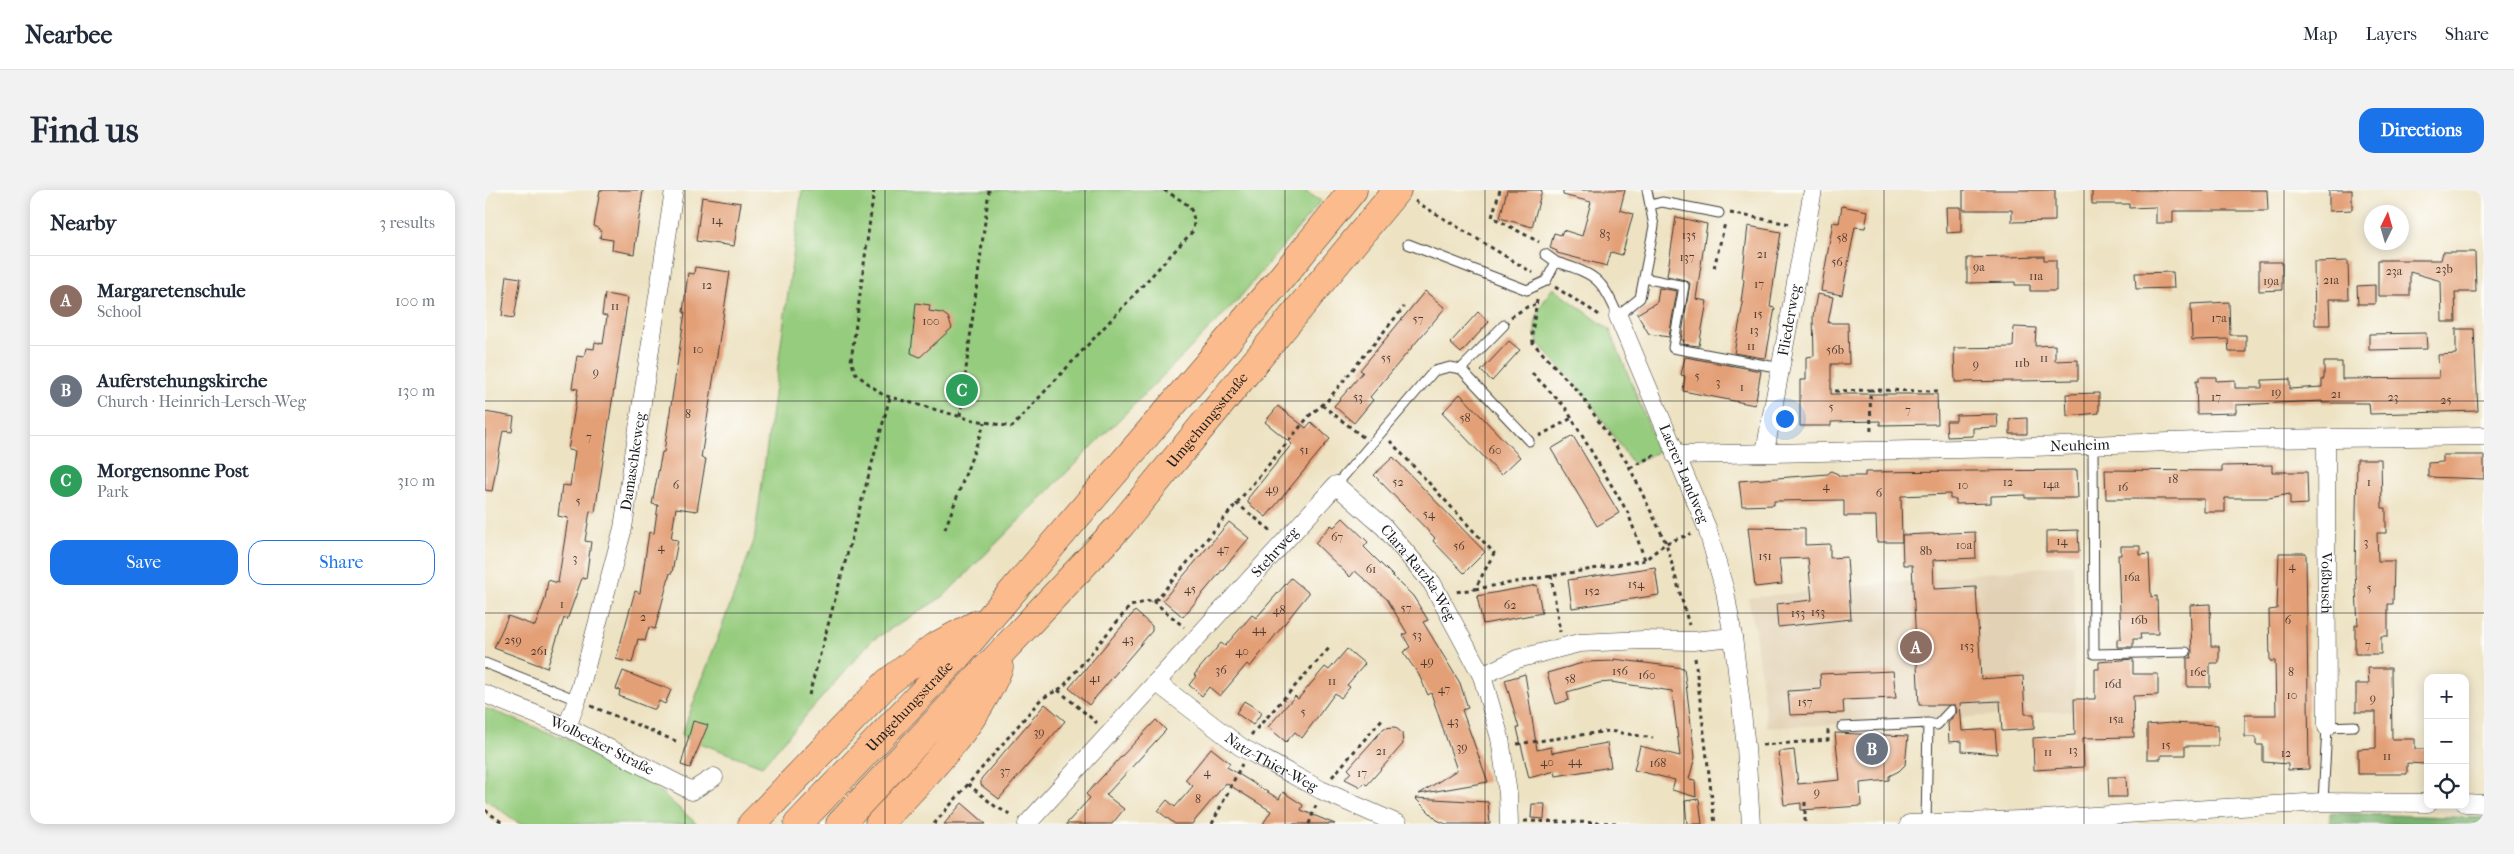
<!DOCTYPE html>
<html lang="en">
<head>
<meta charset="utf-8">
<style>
	:root { --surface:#fff; --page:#f2f2f3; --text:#1f2937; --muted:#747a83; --line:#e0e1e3; --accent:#1a73e8 }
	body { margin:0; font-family:"IM FELL French Canon",serif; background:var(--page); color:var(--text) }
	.controls { position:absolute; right:15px; bottom:15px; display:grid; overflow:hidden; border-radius:10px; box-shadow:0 2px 12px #0003 }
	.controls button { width:45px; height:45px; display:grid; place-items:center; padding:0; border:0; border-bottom:1px solid var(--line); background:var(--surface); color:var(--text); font:25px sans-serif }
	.compass { position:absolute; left:1879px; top:15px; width:45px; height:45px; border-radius:50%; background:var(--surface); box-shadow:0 2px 12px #0003; rotate:5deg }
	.you { position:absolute; left:1299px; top:228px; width:18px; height:18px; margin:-12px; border:4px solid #fff; border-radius:50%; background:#1a73e8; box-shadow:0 0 0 8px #1a73e833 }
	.badge { display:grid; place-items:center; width:32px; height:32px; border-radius:50%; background:var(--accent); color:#fff; font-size:16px; font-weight:700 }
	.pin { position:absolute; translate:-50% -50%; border:2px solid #fff; box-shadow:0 1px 5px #0006 }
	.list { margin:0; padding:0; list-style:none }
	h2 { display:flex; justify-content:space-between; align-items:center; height:65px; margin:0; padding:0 20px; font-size:21px }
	h2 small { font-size:16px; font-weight:400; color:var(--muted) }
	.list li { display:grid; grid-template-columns:32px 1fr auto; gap:15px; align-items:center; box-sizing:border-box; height:90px; padding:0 20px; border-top:1px solid var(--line) }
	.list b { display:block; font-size:19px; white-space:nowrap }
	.list p { margin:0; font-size:16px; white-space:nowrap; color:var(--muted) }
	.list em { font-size:16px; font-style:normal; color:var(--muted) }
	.actions { display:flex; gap:10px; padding:15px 20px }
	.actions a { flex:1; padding:11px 0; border:1px solid var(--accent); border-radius:15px; text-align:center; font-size:18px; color:var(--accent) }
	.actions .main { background:var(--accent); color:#fff }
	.icon { flex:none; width:28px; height:28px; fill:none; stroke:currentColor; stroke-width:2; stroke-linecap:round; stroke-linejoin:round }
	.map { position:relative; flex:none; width:1999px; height:634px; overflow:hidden; border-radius:15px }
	header { display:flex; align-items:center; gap:30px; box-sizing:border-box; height:70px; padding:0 25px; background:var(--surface); border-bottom:1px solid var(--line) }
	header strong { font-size:24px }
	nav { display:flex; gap:28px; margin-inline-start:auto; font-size:18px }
	.intro { display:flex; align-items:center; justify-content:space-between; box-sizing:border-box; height:120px; padding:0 30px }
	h1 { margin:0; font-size:35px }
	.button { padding:12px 22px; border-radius:15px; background:var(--accent); color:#fff; font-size:18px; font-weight:700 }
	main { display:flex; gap:30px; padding:0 30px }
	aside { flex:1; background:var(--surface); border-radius:15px; box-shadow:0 2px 12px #0003 }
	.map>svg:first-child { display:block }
	.built { fill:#e2d1b4 }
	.green { fill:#96cc7e; stroke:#59744d }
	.forest { fill:#78b06d; stroke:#4a6644 }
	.building { fill:#e39f76 }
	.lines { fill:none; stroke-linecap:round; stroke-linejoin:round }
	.lane-casing { stroke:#3b3a35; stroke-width:11 }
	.street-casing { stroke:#3b3a35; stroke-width:19 }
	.highway-casing { stroke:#3b3a35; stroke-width:29 }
	.path { stroke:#3b3a35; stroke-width:3; stroke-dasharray:4 4; stroke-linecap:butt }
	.lane { stroke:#fff; stroke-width:9 }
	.street { stroke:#fff; stroke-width:18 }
	.highway { stroke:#fbbb8c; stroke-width:28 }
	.grid { fill:none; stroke:#1c1c1c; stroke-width:1; stroke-opacity:0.55 }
	.labels { text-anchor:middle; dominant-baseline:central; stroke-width:4; stroke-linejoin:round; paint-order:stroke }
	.number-label { font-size:12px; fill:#4e3d32 }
	.street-label { font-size:15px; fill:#1c1c1c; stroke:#fdfcf7 }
</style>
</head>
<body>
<header>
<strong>Nearbee</strong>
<nav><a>Map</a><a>Layers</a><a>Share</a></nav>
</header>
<div class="intro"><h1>Find us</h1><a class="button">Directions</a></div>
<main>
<aside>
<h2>Nearby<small>3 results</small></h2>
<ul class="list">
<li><span class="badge" style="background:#8d6e63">A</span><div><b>Margaretenschule</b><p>School</p></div><em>100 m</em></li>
<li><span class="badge" style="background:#6b7280">B</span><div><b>Auferstehungskirche</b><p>Church · Heinrich-Lersch-Weg</p></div><em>130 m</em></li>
<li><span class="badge" style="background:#2e9e5b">C</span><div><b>Morgensonne Post</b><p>Park</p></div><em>310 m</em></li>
</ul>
<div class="actions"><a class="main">Save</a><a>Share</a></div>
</aside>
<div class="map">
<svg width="1999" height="634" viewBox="0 0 1999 634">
	<rect width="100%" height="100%" fill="#fdfcf7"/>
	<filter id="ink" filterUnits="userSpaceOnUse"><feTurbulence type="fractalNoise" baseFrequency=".02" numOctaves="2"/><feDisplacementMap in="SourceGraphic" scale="10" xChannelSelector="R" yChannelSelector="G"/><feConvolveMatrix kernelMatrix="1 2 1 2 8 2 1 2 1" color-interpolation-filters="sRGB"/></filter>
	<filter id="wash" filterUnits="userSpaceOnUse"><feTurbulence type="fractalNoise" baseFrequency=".0096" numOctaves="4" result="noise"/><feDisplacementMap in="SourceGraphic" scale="20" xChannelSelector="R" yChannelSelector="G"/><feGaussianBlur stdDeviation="1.12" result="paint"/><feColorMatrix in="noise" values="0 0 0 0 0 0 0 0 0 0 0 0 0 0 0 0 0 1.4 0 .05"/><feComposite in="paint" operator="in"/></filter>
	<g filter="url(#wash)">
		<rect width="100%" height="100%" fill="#ede2c2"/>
		<path class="built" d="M1588,374L1590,521L1282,538L1270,441L1263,408Z"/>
		<path class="green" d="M317,0H818L836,11L751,112L459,406L386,451L277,576L196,546L269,351Z
			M1068,98L1125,140L1174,261L1148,274L1100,205L1053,153C1045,132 1055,115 1068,98Z
			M0,518L86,551L166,594L212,634H35L0,609Z"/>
		<path class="forest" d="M1845,623L1999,628V634H1845Z"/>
		<g id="blocks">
			<path class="building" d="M115,0H158L149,64L127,60L128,50L115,48L116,40L109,36Z
				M1022,0H1057L1047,37L1015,28Z
				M1078,0H1140L1135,20L1148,24L1137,65L1126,62L1122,76L1072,63V61L1065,58L1069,43L1076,45L1078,40L1097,46L1106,12L1078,5Z
				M1478,0H1570V31L1527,32V20H1478Z
				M1607,0H1782L1783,21H1688V33H1671V17L1644,18V14H1607Z
				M1844,0H1867V20L1844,21Z
				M217,7L256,13L249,56L211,51Z
				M1357,16L1383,21L1380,38L1370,37L1357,105L1336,101L1348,32L1354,33Z
				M1461,17H1476V42L1462,43Z
				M1191,27L1222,34L1211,109L1222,111L1214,156L1198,154L1199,150H1196L1205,93L1200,90L1182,86Z
				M1263,36L1296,42L1285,117L1290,118L1281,167L1278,168L1249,163L1258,113L1256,112L1259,90L1257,88Z
				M1958,62H1990L1991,102H1970L1971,132H1957L1956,91L1925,82V106H1893V70H1956Z
				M1559,66V70H1571V101H1545V95H1530V92L1482,93V68Z
				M1863,71L1864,109H1844L1845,135H1830L1829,72Z
				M1774,72H1797V100L1774,101Z
				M210,77L245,82L216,268L221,269L215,303L212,321L191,318L186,349L193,350L187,383H185L170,439L164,437L160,451L153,449L147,473L131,469L150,401L155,403L164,342L169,343L173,315L167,314L177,262H179L200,122H198L203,83L209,84Z
				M1688,82L1689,98L1651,99L1650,83Z
				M22,86L36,88L29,128L17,126Z
				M1890,95V114H1873L1872,96Z
				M1174,98L1192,101L1184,147L1164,144L1152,124L1172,112Z
				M940,101L960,118L885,207L888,210L869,233L849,216L878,182L875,180Z
				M120,104L143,108L110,322L105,321L100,351L106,352L101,389L97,388L82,430L79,428L62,478L9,458L23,426L50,436L60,409L63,390L73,393L83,328L73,326L77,295L85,296L90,261L83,260L93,199L87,198L92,166L99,167L101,158L109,159L110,152L118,154L122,126L117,125Z
				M1332,104L1348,107L1343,133H1363L1364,174H1346V204H1452L1453,234L1395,235V231L1346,232V236H1315V190H1321V167L1329,166L1328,126Z
				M1744,112L1745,145H1761V162H1744L1743,149L1707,150L1706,114Z
				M431,113L445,115L444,121L457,123L463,127L467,138L435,167L426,163Z
				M993,122L1004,132L976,163L965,153Z
				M1529,137L1551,138L1550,156L1570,155V171L1593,170V190L1470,192L1469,158L1528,157Z
				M1971,139H1989L1993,221L1885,224L1884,213H1837V211L1751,215V223L1712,224L1711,191H1714V187H1731V191L1750,190V198H1777V190H1781L1805,189V199L1837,197V189H1839V172H1857V189L1954,188L1953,165L1971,164Z
				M1941,143L1942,159L1884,160V144Z
				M1024,151L1035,160L1007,191L996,181Z
				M1200,167L1276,181L1270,215L1198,201L1200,186L1196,185Z
				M1614,203V223L1582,226L1581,204Z
				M975,204L1035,267L1016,285L957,223Z
				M793,216L821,238L826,232L845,249L781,327L763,313V308L807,254L780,232Z
				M0,222L29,227L27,242L18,241L7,301L0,300Z
				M1512,224L1513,237L1488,238V246L1462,247L1461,231H1471V225Z
				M1542,228V244H1525V229Z
				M1088,246L1134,323L1112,336L1066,259Z
				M1958,265H1999V289L1943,287V273L1958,272Z
				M908,267L1000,362L979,383L948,351L950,348L889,285Z
				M1872,269H1896L1897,318H1901V343H1892L1893,371H1909L1908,414H1903V446H1896V464H1870V435H1873L1870,382Z
				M1787,275V282H1822L1823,314L1805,315V304L1784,308H1740V322H1719V309H1621L1620,280L1737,281V276Z
				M1592,280L1593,308H1540V305L1506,306V313L1471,314V309H1465V304L1416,306L1417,352H1392L1391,326H1359V310L1289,311V315L1257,316L1254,291L1343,284L1346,281L1353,284L1354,286H1380V282Z
				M858,328L883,352L879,357L928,406L943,430L938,432L975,493L983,518L977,520L1003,592L934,604L972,580L946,503L943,505L934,485L918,462L925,457L918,445L922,443L902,409L870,381L865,387L830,353L846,335L849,337Z
				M744,332L764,348L698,427L678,410Z
				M1263,337L1320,338V355L1345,354V368L1362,367L1366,429L1293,437L1291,414L1327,410L1323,368L1294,369L1297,394L1270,397Z
				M1593,340L1594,362H1561V341Z
				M1490,342L1491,368L1448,370L1449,399L1491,397L1496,489L1538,486L1540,524H1549V539L1517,541L1515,511L1475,513L1477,541L1510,539L1512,564L1477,561V551L1464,552L1463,533L1472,522L1470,515H1434L1427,375H1418L1417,345Z
				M1636,356H1655V365L1664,364L1666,407L1672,406L1673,444H1655L1656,449H1648V457H1632V449H1636L1633,365H1636Z
				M1794,363H1821L1824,579L1803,580V574L1778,572V555H1771V547H1760V525H1791L1790,471H1785L1784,420L1792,419Z
				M1170,377L1174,405L1087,418L1083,390Z
				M806,388L824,403L765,477L762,474L735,506L724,497L717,506L704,495L711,486L709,485L736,453L740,456L767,425L771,428Z
				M1052,395L1057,423L998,434L992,406Z
				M1725,414L1726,456H1734V473H1725V497H1702V468H1706L1707,462L1705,415Z
				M650,421L667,436V441L604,515L584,498Z
				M862,459L880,474L862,495L865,497L856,508L850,503L817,548L810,542L801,552L783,537L810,506L813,509L840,477L844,480Z
				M1129,469L1199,478L1210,567L1204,589L1210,590L1211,607L1187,600L1190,590L1149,580L1155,556L1195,566L1187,501L1126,492L1114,493L1082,502L1084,510L1071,514L1062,483L1101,472L1129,471Z
				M1648,469V484H1673V505L1648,506L1649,547L1598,548L1599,577L1549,580L1548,548L1590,545L1589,509H1610V479H1614V472Z
				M1883,478H1906L1907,549H1930V559H1940V574L1922,573V584H1873V559L1891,558V522H1871V494H1884Z
				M138,481L186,500L180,514L174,511L170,519H167L134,506L135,500L131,499Z
				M1408,481L1411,508L1358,510L1359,523L1305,525L1303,501L1336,499L1335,484Z
				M1040,484L1052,560L1066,557L1067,563L1122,553L1126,577L1071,586L1070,581L1044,588L1032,538H1034L1020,490Z
				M759,511L777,522L768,535L751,523Z
				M560,514L580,531L514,609L496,595V589Z
				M671,530L681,540L621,605L639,619L627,634H581L605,608L601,604Z
				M208,531L223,535L205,578L196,575Z
				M1686,533L1733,535V556H1700V565H1676V569H1662V535Z
				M910,537L917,543L918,554L882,595L879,593L876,597L860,589L866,582L863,579L899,538Z
				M1350,543L1423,546L1420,575L1414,581L1404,586V590L1375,593L1376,616L1316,620V613L1299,615L1293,562L1309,560L1313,594L1355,590Z
				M726,558L745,573L742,577L794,609L798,602L818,615L816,620L850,634H778L786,621L741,593L707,634H690L673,621L682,610L690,617L708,596L700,590Z
				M1623,587H1641L1642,607H1624Z
				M930,608L1003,612L1005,634H961L952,630Z
				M1214,609L1217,634H1202L1200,611Z
				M477,613L501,634H459Z
				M1047,614H1060L1059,629L1046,628Z"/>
		</g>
	</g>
	<g filter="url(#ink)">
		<use href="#blocks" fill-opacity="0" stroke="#3b3a35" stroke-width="1"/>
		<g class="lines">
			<defs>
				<path id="lane" d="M1166,15L1177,12L1234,23
					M923,54L1042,100L1061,91L1071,72C1110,84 1117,88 1133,126L1155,108L1169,36L1162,0
					M1060,64L1071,72
					M1159,88L1199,96L1188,158L1296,178
					M976,179L1019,135
					M1608,255L1609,464L1701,462
					M851,295L949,181L965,177L976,179L1044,251
					M0,473L92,510
					M1357,537L1443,533L1452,535L1466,520
					M1838,612L1842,537L1869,536
					M1441,633L1443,533"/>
				<g id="street">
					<path id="s1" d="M1133,126L1222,338L1240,401L1248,447L1261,557L1266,634"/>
					<path id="s2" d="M1841,249L1842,537"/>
					<path id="s3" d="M1280,262L1328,0"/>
					<path id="s4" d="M1190,265L1520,258L1767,249L1999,246"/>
					<path d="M997,486L1032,469L1094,453L1159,450L1208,451L1248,447"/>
					<path id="s5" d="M671,492L756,557L836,600L913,634"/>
					<path id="s6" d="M0,504L82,537L207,601L229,587"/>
					<path id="s7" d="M82,537L92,510L138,338L189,0"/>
					<path d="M1980,613L1999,614"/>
					<path id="s8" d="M542,634L851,295L899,337L947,393L997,486L1015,548L1023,604L1024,634"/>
					<path d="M1424,634L1559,629L1838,612L1943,613"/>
				</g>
				<g id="highway">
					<path d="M267,634L403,492L449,457L492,434"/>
					<path id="s9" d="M313,634L474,464L797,87L868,0"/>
					<path id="s10" d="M355,634L635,336L912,0"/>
					<path d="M394,634C439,586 489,539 514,477"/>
				</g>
			</defs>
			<use href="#lane" class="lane-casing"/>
			<use href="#street" class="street-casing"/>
			<use href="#highway" class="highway-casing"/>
			<path class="path" d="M389,0L366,171L371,184L398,205L484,229L527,237L708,41C712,14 699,13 679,0
				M1015,0L1007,27L1054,52
				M930,11L1048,83
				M1245,23L1305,34
				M1229,78L1240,33
				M1070,97L1116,126
				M1052,110L1047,143L1048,153L1095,204L1143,274L1181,353L1204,435
				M1026,127L1042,117L1050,115
				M1047,183L1080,217L1143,323L1160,370
				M1385,200L1453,201
				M1350,201L1385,200L1386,244
				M837,215L878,247
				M475,226L504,0
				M1054,246L1087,228
				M905,251L1009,363L990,399L970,402
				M1145,278L1173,263
				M751,313L788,342
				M460,339L500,232
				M1066,385L1075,442
				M990,399L1160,370L1181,353L1206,344
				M668,411L699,437
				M1210,468L1230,634
				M573,500L612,533
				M324,505L405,207
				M106,516L193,552
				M766,545L846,456
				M1032,554L1124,541L1168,548
				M1277,555L1343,550V540
				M847,587L899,527
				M483,594L511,617L527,625
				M1320,612V634
				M0,620L19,634
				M1039,631L1131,633
				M449,634L556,509L578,497L645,416L672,409L825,225L842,211L919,117
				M727,634L757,574
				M824,634L831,615"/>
			<use href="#lane" class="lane"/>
			<use href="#street" class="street"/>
			<use href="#highway" class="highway"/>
		</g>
	</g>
	<path class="grid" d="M200,0V634M400,0V634M600,0V634M800,0V634M1000,0V634M1199,0V634M1399,0V634M1599,0V634M1799,0V634M0,211H1999M0,423H1999"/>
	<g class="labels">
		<g class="number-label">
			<text x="232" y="30">14</text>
			<text x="1120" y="44">83</text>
			<text x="1204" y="45">135</text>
			<text x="1357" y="48">58</text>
			<text x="1277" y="64">21</text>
			<text x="1202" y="67">137</text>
			<text x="1352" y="72">56</text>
			<text x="1494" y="77">9a</text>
			<text x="1959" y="79">23b</text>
			<text x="1909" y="81">23a</text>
			<text x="1551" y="86">11a</text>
			<text x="1846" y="90">21a</text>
			<text x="1786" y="91">19a</text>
			<text x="1274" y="94">17</text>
			<text x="222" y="95">12</text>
			<text x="130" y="116">11</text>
			<text x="1273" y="124">15</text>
			<text x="1734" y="128">17a</text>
			<text x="933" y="129">57</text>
			<text x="446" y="131">100</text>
			<text x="1269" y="140">13</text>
			<text x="1266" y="156">11</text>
			<text x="213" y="159">10</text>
			<text x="1350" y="160">56b</text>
			<text x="901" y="168">55</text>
			<text x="1559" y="168">11</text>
			<text x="1537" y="173">11b</text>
			<text x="1491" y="174">9</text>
			<text x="111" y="182">9</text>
			<text x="1212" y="186">5</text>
			<text x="1233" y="192">3</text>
			<text x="1257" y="197">1</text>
			<text x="1791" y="202">19</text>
			<text x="1851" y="204">21</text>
			<text x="873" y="207">53</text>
			<text x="1731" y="207">17</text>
			<text x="1908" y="207">23</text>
			<text x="1961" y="210">25</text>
			<text x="1346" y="217">5</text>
			<text x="1423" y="220">7</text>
			<text x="203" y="224">8</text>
			<text x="980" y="228">58</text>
			<text x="104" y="247">7</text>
			<text x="819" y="260">51</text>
			<text x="1010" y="260">60</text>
			<text x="1688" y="289">18</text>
			<text x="913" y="292">52</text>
			<text x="1523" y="292">12</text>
			<text x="1884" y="292">1</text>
			<text x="1566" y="294">14a</text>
			<text x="191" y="295">6</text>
			<text x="1478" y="295">10</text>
			<text x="1341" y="296">4</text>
			<text x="1638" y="297">16</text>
			<text x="787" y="299">49</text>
			<text x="1394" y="303">6</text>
			<text x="93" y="311">5</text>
			<text x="944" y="324">54</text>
			<text x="852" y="347">67</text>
			<text x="1577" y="351">14</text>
			<text x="1881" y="352">3</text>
			<text x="1479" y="355">10a</text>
			<text x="974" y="356">56</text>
			<text x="176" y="357">4</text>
			<text x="738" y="359">47</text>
			<text x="1441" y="361">8b</text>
			<text x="1280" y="366">151</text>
			<text x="90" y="368">3</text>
			<text x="1807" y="376">4</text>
			<text x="886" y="379">61</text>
			<text x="1647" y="387">16a</text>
			<text x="1151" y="394">154</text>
			<text x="1884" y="398">5</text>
			<text x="705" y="399">45</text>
			<text x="1107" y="401">152</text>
			<text x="77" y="414">1</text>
			<text x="1025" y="415">62</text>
			<text x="921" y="418">57</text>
			<text x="794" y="420">48</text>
			<text x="1333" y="422">153</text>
			<text x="1313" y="423">153</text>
			<text x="158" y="427">2</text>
			<text x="1654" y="430">16b</text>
			<text x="1803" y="430">6</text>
			<text x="774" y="439">44</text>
			<text x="932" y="445">53</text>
			<text x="643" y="449">43</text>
			<text x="28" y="450">259</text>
			<text x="1883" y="455">7</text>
			<text x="1482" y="456">153</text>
			<text x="54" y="461">261</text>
			<text x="757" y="461">40</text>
			<text x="942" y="471">49</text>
			<text x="736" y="480">36</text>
			<text x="1135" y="481">156</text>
			<text x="1713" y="482">16e</text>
			<text x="1806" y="482">8</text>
			<text x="1162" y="485">160</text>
			<text x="610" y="488">41</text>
			<text x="1085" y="489">58</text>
			<text x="847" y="491">11</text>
			<text x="1628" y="494">16d</text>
			<text x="959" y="499">47</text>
			<text x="1807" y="505">10</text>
			<text x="1888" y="508">9</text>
			<text x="1320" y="512">157</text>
			<text x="818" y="522">5</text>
			<text x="1631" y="529">15a</text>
			<text x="968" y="531">43</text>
			<text x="554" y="542">39</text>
			<text x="1681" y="555">15</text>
			<text x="977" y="557">39</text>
			<text x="1588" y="560">13</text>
			<text x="896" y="561">21</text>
			<text x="1563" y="562">11</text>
			<text x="1801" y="563">12</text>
			<text x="1902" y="566">11</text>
			<text x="1090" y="571">44</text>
			<text x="1062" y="572">40</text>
			<text x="1173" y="573">168</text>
			<text x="520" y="581">37</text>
			<text x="722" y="582">4</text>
			<text x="877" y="583">17</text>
			<text x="1332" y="602">9</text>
			<text x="713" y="609">8</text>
		</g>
		<g class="street-label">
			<text stroke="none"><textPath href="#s3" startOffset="134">Fliederweg</textPath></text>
			<text stroke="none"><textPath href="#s10" startOffset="546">Umgehungsstraße</textPath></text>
			<text stroke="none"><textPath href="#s4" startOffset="405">Neuheim</textPath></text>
			<text stroke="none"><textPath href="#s7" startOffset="274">Damaschkeweg</textPath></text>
			<text stroke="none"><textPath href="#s1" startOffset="171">Laerer Landweg</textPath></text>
			<text stroke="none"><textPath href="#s8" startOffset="368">Stehrweg</textPath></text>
			<text stroke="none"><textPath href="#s8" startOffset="580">Clara-Ratzka-Weg</textPath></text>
			<text stroke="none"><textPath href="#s2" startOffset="144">Voßbusch</textPath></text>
			<text stroke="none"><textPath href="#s9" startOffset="162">Umgehungsstraße</textPath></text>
			<text stroke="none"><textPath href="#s6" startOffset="128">Wolbecker Straße</textPath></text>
			<text stroke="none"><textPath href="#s5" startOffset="141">Natz-Thier-Weg</textPath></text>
		</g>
	</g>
</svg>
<div class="controls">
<button>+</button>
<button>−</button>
<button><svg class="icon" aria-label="locate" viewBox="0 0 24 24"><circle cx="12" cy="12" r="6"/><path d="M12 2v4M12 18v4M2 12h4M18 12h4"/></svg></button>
</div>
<svg class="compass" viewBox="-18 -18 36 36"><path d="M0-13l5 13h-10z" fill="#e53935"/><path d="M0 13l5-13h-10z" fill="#747a83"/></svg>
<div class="you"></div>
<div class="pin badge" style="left:1431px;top:457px;background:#8d6e63">A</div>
<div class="pin badge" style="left:1387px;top:559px;background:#6b7280">B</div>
<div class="pin badge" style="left:477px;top:200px;background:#2e9e5b">C</div>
</div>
</main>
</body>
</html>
